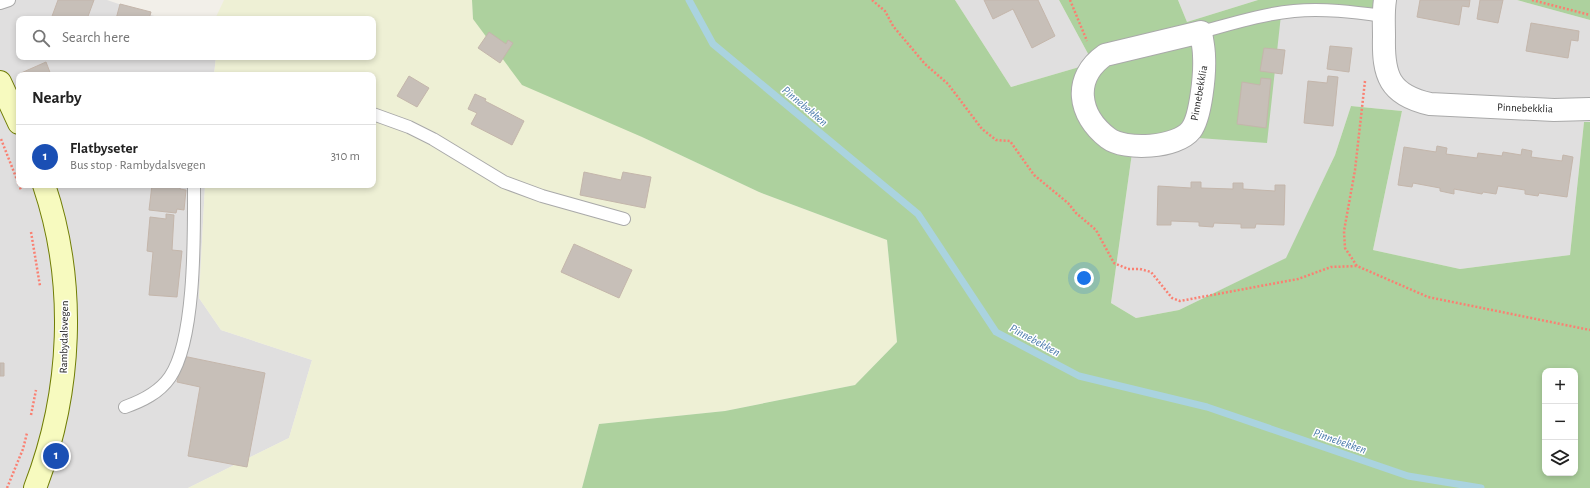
<!DOCTYPE html>
<html lang="en">
<head>
<meta charset="utf-8">
<style>
	:root { --surface:#fff; --page:#f6f6f6; --text:#222; --muted:#767676; --line:#e0e0e0; --accent:#1a73e8 }
	body { margin:0; font-family:"Alegreya Sans",sans-serif; background:var(--page); color:var(--text) }
	.controls { position:absolute; right:12px; bottom:12px; display:grid; overflow:hidden; border-radius:8px; box-shadow:0 2px 6px #0003 }
	.controls button { width:36px; height:36px; display:grid; place-items:center; padding:0; border:0; border-bottom:1px solid var(--line); background:var(--surface); color:var(--text); font:20px sans-serif }
	.you { position:absolute; left:1084px; top:278px; width:14px; height:14px; margin:-10px; border:3px solid #fff; border-radius:50%; background:#1a73e8; box-shadow:0 0 0 6px #1a73e833 }
	.badge { display:grid; place-items:center; width:26px; height:26px; border-radius:50%; background:var(--accent); color:#fff; font-size:13px; font-weight:700 }
	.pin { position:absolute; translate:-50% -50%; border:2px solid #fff; box-shadow:0 1px 4px #0006 }
	.list { margin:0; padding:0; list-style:none }
	h2 { display:flex; justify-content:space-between; align-items:center; height:52px; margin:0; padding:0 16px; font-size:17px }
	h2 small { font-size:13px; font-weight:400; color:var(--muted) }
	.list li { display:grid; grid-template-columns:26px 1fr auto; gap:12px; align-items:center; box-sizing:border-box; height:64px; padding:0 16px; border-top:1px solid var(--line) }
	.list b { display:block; font-size:15px; white-space:nowrap }
	.list p { margin:0; font-size:13px; white-space:nowrap; color:var(--muted) }
	.list em { font-size:13px; font-style:normal; color:var(--muted) }
	.icon { flex:none; width:22px; height:22px; fill:none; stroke:currentColor; stroke-width:2; stroke-linecap:round; stroke-linejoin:round }
	.map { position:relative; flex:none; width:1590px; height:488px; overflow:hidden }
	.search { position:absolute; background:var(--surface); box-shadow:0 2px 6px #0003; left:16px; top:16px; width:360px; height:44px; display:flex; align-items:center; gap:10px; box-sizing:border-box; padding:0 14px; border-radius:8px; color:var(--muted); font-size:15px }
	.panel { position:absolute; background:var(--surface); box-shadow:0 2px 6px #0003; left:16px; top:72px; width:360px; height:116px; border-radius:8px }
	.map>svg:first-child { display:block }
	.residential { fill:#e0dfdf }
	.farmland { fill:#eef0d5 }
	.forest { fill:#add19e; fill-rule:evenodd }
	.lines { fill:none; stroke-linecap:round; stroke-linejoin:round }
	.stream { stroke:#aad3df; stroke-width:7 }
	.building { fill:#c7bfb8; stroke:#c4b6ab }
	.service-casing { stroke:#a9a9a9; stroke-width:14 }
	.minor-casing { stroke:#a9a9a9; stroke-width:24 }
	.secondary-casing { stroke:#707d05; stroke-width:24 }
	.path { stroke:#fa8072; stroke-width:2.5; stroke-dasharray:2 2; stroke-linecap:butt }
	.service { stroke:#fff; stroke-width:12 }
	.minor { stroke:#fff; stroke-width:22 }
	.secondary { stroke:#f7fabf; stroke-width:22 }
	.labels { text-anchor:middle; dominant-baseline:central; stroke-width:3; stroke-linejoin:round; paint-order:stroke }
	.street-label { font-size:11px; fill:#222; stroke:#fff }
	.water-label { font-size:12px; font-style:italic; fill:#4a7aab; stroke:#fff }
</style>
</head>
<body>
<div class="map">
<svg width="1590" height="488" viewBox="0 0 1590 488">
	<rect width="100%" height="100%" fill="#f2efe9"/>
	<path class="residential" d="M0,0H107L163,19H19V57H216L214,75H19V185H205L199,298L221,330L312,360L289,438L188,488H0Z
		M955,0H1059L1093,63L1011,87Z
		M1178,0H1258L1187,22Z
		M1380,0H1517L1590,20V122H1584L1570,255L1460,269L1373,250L1402,111L1351,106L1335,155L1287,258L1179,310L1136,318L1111,303L1132,153L1281,15Z"/>
	<path class="farmland" d="M224,0H472L473,19L642,137L759,192L887,240L897,342L855,385L725,411L599,424L582,488H188L289,438L312,360L221,330L199,298L205,185H373V75H214L216,57H373V19H215Z"/>
	<path class="forest" d="M472,0H955L1011,87L1093,63L1059,0H1178L1187,22L1258,0H1380L1378,18L1281,15L1267,143L1185,137L1132,153L1111,303L1136,318L1179,310L1286,258L1335,155L1351,106L1402,111L1373,250L1460,269L1570,255L1584,122H1590V488H582L599,424L725,411L855,385L897,342L887,240L759,192L642,137L522,85L473,19ZM1545,371H1575V473H1545Z
		M1517,0H1590V20Z"/>
	<g class="lines">
		<path class="stream" d="M689,0L713,44L918,214L996,332L1079,376L1207,407L1408,476L1481,488"/>
	</g>
	<path class="building" d="M58,0H94L87,19H51Z
		M984,0H1038L1055,36L1032,48L1013,9L993,19Z
		M1420,0H1470L1469,7L1462,6L1459,25L1417,17Z
		M1480,0H1503L1498,23L1477,19Z
		M120,4L151,12L149,19H116Z
		M1531,23L1579,31L1578,41L1571,40L1568,58L1526,51Z
		M489,32L506,44L508,40L513,43L500,63L478,48Z
		M1330,46L1352,48L1349,72L1327,69Z
		M1264,48L1285,50L1282,74L1260,71Z
		M46,62L51,75H22L21,73Z
		M409,76L429,88L417,107L397,96Z
		M1328,76L1338,77L1333,126L1304,123L1308,81L1327,83Z
		M1261,78L1271,79L1266,128L1237,124L1242,82L1260,85Z
		M475,94L486,99L485,101L524,121L512,145L471,124L477,113L468,109Z
		M1437,146L1447,148L1446,154L1477,158L1478,153L1502,156L1503,152L1521,155L1522,149L1532,151L1531,157L1562,161L1563,155L1573,157L1567,197L1539,193L1538,196L1525,194V190L1498,186L1496,194L1483,192L1482,194L1454,189V194L1440,191V188L1413,183L1412,187L1398,185L1404,147L1436,152Z
		M584,172L621,180L623,172L651,177L645,208L580,195Z
		M1191,182H1201V188L1233,189V183H1243V189L1275,191V185H1285L1284,225L1256,224L1255,228H1241V224L1214,223L1213,227L1199,226V222L1171,221V225H1157L1158,186L1191,188Z
		M152,185L180,187V189L186,190L184,210L177,209L176,213L149,210Z
		M166,214L174,215L172,250L182,251L177,297L149,295L153,252L147,251L150,217L166,219Z
		M574,244L632,270L619,298L561,272Z
		M183,356L265,373L247,467L188,456L200,387L177,382Z
		M0,363H4V376H0Z"/>
	<g class="lines">
		<defs>
			<path id="service" d="M0,3L9,0
				M1201,32C1231,24 1262,14 1294,11C1323,8 1354,12 1383,16
				M373,114L409,127L433,139L504,182L542,196L624,219
				M125,407C142,401 159,393 170,377C196,339 194,232 194,185"/>
			<path id="minor" d="M1385,0C1383,12 1384,24 1384,37C1383,75 1389,95 1430,104L1554,110L1590,109
				M1201,32C1202,40 1204,48 1204,56C1205,73 1201,117 1191,130C1177,148 1125,151 1108,138C1078,115 1072,78 1105,55Z"/>
			<path id="secondary" d="M0,82L19,123
				M35,488C72,392 77,283 44,185"/>
		</defs>
		<use href="#service" class="service-casing"/>
		<use href="#minor" class="minor-casing"/>
		<use href="#secondary" class="secondary-casing"/>
		<path class="path" d="M872,0L885,11L893,26L925,64L948,84L982,129L996,140L1010,141L1034,175L1068,203L1076,213L1096,230L1114,263L1128,269H1140L1151,272L1172,298L1180,301L1298,279L1331,267L1357,266
			M1070,0L1087,41
			M1532,0L1590,15
			M1365,81L1355,170L1344,231L1345,248L1357,266L1428,297L1590,330
			M1,139L21,190
			M31,232L40,286
			M31,415L36,390
			M7,488L23,449L27,433"/>
		<use href="#service" class="service"/>
		<use href="#minor" class="minor"/>
		<use href="#secondary" class="secondary"/>
	</g>
	<g class="labels">
		<g class="street-label">
			<text transform="translate(1199 93) rotate(-80)">Pinnebekklia</text>
			<text transform="translate(1525 108) rotate(2)">Pinnebekklia</text>
			<text transform="translate(64 337) rotate(-89)">Rambydalsvegen</text>
		</g>
		<g class="water-label">
			<text transform="translate(805 106) rotate(40)">Pinnebekken</text>
			<text transform="translate(1035 340) rotate(28)">Pinnebekken</text>
			<text transform="translate(1340 441) rotate(19)">Pinnebekken</text>
		</g>
	</g>
</svg>
<div class="controls">
<button>+</button>
<button>−</button>
<button><svg class="icon" aria-label="layers" viewBox="0 0 24 24"><path d="M12 4l9 5-9 5-9-5zM3 14l9 5 9-5"/></svg></button>
</div>
<div class="you"></div>
<div class="pin badge" style="left:56px;top:456px;background:#1a4fb4">1</div>
<div class="search"><svg class="icon" aria-label="search" viewBox="0 0 24 24"><circle cx="10" cy="10" r="6"/><path d="M15 15l6 6"/></svg>Search here</div>
<section class="panel">
<h2>Nearby<small></small></h2>
<ul class="list">
<li><span class="badge" style="background:#1a4fb4">1</span><div><b>Flatbyseter</b><p>Bus stop · Rambydalsvegen</p></div><em>310 m</em></li>
</ul>
</section>
</div>
</body>
</html>
